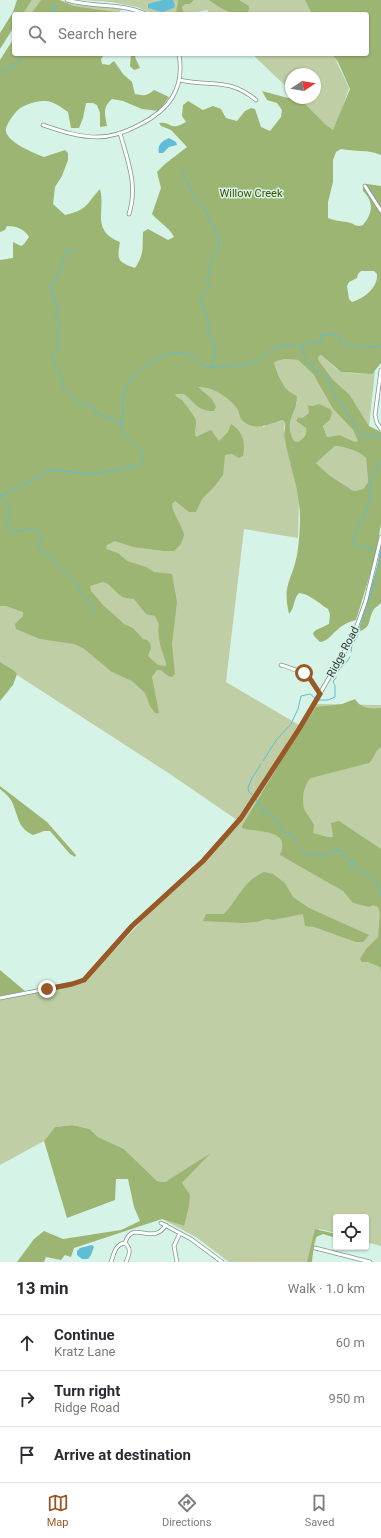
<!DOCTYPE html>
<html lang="en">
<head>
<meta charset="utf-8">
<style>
	:root { --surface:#fff; --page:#f2f2f3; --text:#2b2b33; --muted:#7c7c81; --line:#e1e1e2; --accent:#9a5826 }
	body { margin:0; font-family:Roboto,sans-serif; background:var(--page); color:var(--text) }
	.controls { position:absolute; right:12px; bottom:12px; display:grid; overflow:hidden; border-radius:4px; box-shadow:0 1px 3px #0004 }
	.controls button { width:36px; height:36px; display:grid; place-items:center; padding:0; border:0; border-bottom:1px solid var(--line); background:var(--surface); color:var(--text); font:20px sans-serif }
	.compass { position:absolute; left:285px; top:68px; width:36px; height:36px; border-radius:50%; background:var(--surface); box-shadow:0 1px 3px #0004; rotate:78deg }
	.stop { position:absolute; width:12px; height:12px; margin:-9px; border:3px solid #9a5826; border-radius:50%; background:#fff }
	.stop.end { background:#9a5826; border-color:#fff; box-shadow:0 1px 4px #0008 }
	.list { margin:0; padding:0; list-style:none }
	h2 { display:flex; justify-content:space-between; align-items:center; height:52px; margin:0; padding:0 16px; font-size:17px }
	h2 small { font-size:13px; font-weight:400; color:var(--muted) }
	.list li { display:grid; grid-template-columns:26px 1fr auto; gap:12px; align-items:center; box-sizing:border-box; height:56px; padding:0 16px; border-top:1px solid var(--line) }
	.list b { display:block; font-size:15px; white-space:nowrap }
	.list p { margin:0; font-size:13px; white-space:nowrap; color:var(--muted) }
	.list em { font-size:13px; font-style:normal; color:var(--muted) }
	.icon { flex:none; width:22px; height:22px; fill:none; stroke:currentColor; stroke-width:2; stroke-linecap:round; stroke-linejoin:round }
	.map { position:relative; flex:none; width:381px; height:1262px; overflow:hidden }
	.search { position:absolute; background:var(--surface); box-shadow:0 1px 3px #0004; left:12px; right:12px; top:12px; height:44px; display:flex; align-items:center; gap:10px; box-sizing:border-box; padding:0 14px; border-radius:4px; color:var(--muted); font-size:15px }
	.sheet { height:220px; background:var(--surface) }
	nav { display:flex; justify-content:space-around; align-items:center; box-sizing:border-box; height:56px; border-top:1px solid var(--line); background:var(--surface); font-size:11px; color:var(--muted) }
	nav a { display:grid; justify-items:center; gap:2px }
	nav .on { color:var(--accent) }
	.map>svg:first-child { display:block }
	.green { fill:#bfcea5 }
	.forest { fill:#9db572; fill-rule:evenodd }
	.water { fill:#61bcd5 }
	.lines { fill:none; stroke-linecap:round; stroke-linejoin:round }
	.stream { stroke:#61bcd5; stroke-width:1 }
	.minor-casing { stroke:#7d988e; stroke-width:4.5 }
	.minor { stroke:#fff; stroke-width:3 }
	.route { stroke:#9a5826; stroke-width:5 }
	.labels { text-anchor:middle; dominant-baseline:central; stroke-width:3; stroke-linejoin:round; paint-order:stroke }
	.park-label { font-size:11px; fill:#3e5203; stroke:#d6f3e8 }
	.street-label { font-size:11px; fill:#303c37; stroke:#d6f3e8 }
</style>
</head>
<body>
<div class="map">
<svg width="381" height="1262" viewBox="0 0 381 1262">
	<rect width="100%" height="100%" fill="#d6f3e8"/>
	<path class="green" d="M32,0H60L75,5L115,7L122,9L117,14H23Z
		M83,0H307L314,14H211L207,10L187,14H153L137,7L111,2Z
		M252,54H333L349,88L270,327L263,427L282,420L285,422L284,430L299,500L298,538L244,529L226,682L299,725L237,820L170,774L0,664V358L150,278L183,238L168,163L171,159L175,157L275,137L295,98H315V74H291V91Z
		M321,355C327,359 332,366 338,370C344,374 369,375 375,371L369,426L350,395L333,381L319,361L318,357Z
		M285,359L298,360L313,374L333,409L353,430L359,441L355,442L340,435L327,437L323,426L330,420L319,404L311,406L309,413L302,418L298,417L296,421L306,428C307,435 304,438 298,442L294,441C286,427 291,415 297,402L282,383L274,363L277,361Z
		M335,446C346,447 359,451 366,458L368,482L363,489L355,491L352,490L329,475L316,463Z
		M316,704L381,705V1246L366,1242V1217H336V1233L319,1229L310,1262H229L196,1237L162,1219L184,1226L182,1183L209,1155L165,1182L157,1181L124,1149L98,1137L90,1129L72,1125L55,1127L44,1141L0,1165V999L76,985L87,979L153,909L203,863L238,823Z"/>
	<path class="forest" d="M17,0H32L23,14H14V27L0,49V33L13,12Z
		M41,0H59L73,6L128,14H31Z
		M177,0H194L190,4H185L182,7L184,14H176L178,1Z
		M209,0H239L249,6V10L247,14C229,14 223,10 209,0Z
		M305,0H381V155C368,149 355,152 341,149L336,152L333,160V182L328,202V218C335,221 340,221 347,222C354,223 356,228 363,225C373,213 374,202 363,191V186L367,184L381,186V363L372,374L341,372L321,355L318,357L319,361L333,380L350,395L369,426L381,432V524L375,558L356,620C348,622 342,625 336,631C330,636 328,641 320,642L314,636L313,633L316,630L329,624L330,614L328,609C318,603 310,594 299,593C293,599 295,608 289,614C282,584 292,581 297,555C299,543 300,530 300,518C300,491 290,467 285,440C283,434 286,428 285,422L282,420C269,425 252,432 241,419C239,415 239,410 236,407C229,397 211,386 198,387L212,399L216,407L214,411C197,411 196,403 184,394H175C177,398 179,398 182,400C186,405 192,413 195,418C198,425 193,431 196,437L211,430L219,441L228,432L231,424C243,431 246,444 243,456L239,458L232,454L225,455L223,475L214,487L202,499L196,512H189L175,501L172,504C173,516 182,524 184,535L181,544L174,551H164L133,547L115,541L107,545L106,549L118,553L127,561L146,567L154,572L172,574L177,602L172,644L175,674L172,677L168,676L161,670H157L152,677L159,713H155L150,706L145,693L132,681L112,672L83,648L74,644L40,639L16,629L15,624L23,616V612L6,606H0V260L13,258V242L21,246L24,244L29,237C25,229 15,226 7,226L5,230L0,232V60L14,38V54H117L118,55H104L101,59L102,64L109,65L114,61L123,74L132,82L135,94C144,96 147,96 154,90L169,97L159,111L142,109L123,101L112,99C102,108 105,114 107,126L100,127V113L97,105L93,103H86L83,118L79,128H71L68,112C61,107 52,100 43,101C36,101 24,105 19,109C15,112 4,127 6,132C9,143 34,153 44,157L65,150L68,153V160L62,176L55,187L53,204L65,215C88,210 86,204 100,189C106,210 90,230 120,242C117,260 117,262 135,268C145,253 142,248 143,232L148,229L168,240L174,237C170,228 159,222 152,214L161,188L157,172L165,164L187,147L171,130L161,126L159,123C172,121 169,132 186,122L182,116L183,105L188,101L203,110L213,106L221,109L226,118L237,121L245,111L251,108L255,109L261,127L270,131L281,117L282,110L277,103L267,100L262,91L288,98H299L326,125L333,130L350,89L338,62L332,54H367V14H312ZM361,271H374L377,274C378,288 364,298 352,302L349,299L347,286L349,282L357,278L358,274ZM285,359L298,360L313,374L333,409L353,430L358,441L355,442L340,435L327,437L323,426L330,420L332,412L330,409L319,404L311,406L308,405L309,413L302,418L298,417L296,421L306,428C307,435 304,438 298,442L294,441C283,420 297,414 297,397C295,394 292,394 290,392C281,385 278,373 274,363L277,361ZM335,446C346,447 359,451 366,458L368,482L363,489L355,491L352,490L329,475L316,463ZM103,582C111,584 114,591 121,596C125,599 129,598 134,599L146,614L155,616L159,624C157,635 160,646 164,657C165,661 166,662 166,666L158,665L148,656L151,648L150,643L147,640L143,639L133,628L124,624L103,605L91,591L90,586Z
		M131,54H137L135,57L140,68L134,70L130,66Z
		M381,545V603C379,605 376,607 374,609C367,620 373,627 358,632L378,563Z
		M0,662L13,670L17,674L13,685L0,701Z
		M355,699C361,709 371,709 381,708V747C374,751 375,758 369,763L311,778C303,785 301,802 305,811C308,816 312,820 314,825L313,833L327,837H333L331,823L339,821L381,849V972L380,967L368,962H362L360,959L366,949L378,937L380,914L378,907L373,905L369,907L353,903L343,891L280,855C292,828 256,833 242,828V826L284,756L316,707L342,704Z
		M0,786L47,822L76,855L75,857L70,854L50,831H44L33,835C19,828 19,820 14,807C12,799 6,794 0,789Z
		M264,872L273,874L285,883L293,897L309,908L369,935L363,942H356L314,927L305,926L303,914L273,920L267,919L256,922L243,923L203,921L206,914H224C239,898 243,881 264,872Z
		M0,970L25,991L0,996Z
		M72,1125L90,1129L98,1137L124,1149L157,1181L165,1182L211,1153L182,1183L190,1195L189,1206L184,1226L162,1219L74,1248L71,1257L65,1255L61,1260L46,1257L44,1262H17L34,1239L44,1231L63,1239L121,1230L140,1221L134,1207L128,1179H116L115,1200L67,1218L44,1141L55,1127Z
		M315,1229L336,1234V1238L323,1234L316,1237L314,1243L312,1262H307Z"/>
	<path class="water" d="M163,0H173L175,5L174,8L162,12L148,8V4Z
		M169,138L176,142L177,145L169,147L163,153H159C157,145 162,141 169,138Z
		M92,1245L94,1247L91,1255L88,1259H82L77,1255V1251L80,1248Z"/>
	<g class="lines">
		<path class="stream" d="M53,9V5
			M49,14L57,7
			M0,72L18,64L24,54
			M181,171L184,177L188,180V186L194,196L204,207L210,222L214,227L215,232L220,238L218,244L219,250L212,256L213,263L208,268L209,274L206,280L210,283C209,291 203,292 200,299L208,320V332L214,341L215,358L211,368
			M76,249L64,253C66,263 57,272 56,282L50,285L59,312L55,315L56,319L60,322L57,336L59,340V347C58,350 54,352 53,354C49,361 65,375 63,387L77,400L82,406L88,403L93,406L95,412L103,415L105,419L109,417L121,424
			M301,347L311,342H321V335L336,334L339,336L341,343H347L349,347C354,348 377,348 381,346
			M0,496L35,479L45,472L53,470L92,474L106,472L140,465L143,459V453L125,435L121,427L123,410L122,399L126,386L132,378L144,366L173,352L188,354L208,368L221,366L243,365L258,361L279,345H299L301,347L305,357L312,366L316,371L329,379L333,393L354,422L358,432L364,437L373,435L381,438
			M0,497C17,507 4,518 8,530L13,533L30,528H36L41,537L39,545L42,553L52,558L59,568L75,582L81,593L90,603L95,612
			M377,550L361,547L353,543C353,541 357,527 358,525C360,521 364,519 365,515C369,506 369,499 370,490C370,481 376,468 381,461
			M359,632L364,613L370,610L367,603L372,591L381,551
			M351,652L352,644L358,635
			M337,673C340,666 347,664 350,657
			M319,700H328L335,697V686L333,681L336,678V677
			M263,761L277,739L291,724L298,709L301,696L310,694L315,698
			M252,795L249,792L248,788L252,778L261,764
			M256,798L258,804L263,807L264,813H269L273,816L284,832L291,834L297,843
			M298,847L307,855L318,853L323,856H326L334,850H341L342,856H347L349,861L356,862L352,865L351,868C360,868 373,878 378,885C379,888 380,892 381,895
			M381,946V947"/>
		<defs>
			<path id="minor" d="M67,0C93,8 120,2 146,14
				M179,80C211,87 228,77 256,100
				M43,125C61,131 78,137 97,137C112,137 126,132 139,125C169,110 185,89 179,54
				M120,133C128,162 138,185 129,214
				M365,186L381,211
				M381,370L375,415L377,423L381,429
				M281,665C306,673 306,672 320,694
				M0,998L73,984L84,980L132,926L203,861L241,818L299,729L353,637L366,600L381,537
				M161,1223L191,1239L222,1262
				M125,1243C133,1218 152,1247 166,1225
				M125,1243C132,1249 129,1255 126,1262
				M315,1248L370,1262
				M111,1262C114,1254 115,1244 125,1243
				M177,1262L174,1246L180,1233"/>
		</defs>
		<use href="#minor" class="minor-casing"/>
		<use href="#minor" class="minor"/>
	</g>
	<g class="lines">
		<path class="route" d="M47,989L72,984L84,980L132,926L203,861L241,818L299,729L320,694L311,680L304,673"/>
	</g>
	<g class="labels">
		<g class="park-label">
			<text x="251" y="193">Willow Creek</text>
		</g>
		<g class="street-label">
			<text transform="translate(343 652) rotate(-62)">Ridge Road</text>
		</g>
	</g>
</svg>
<div class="controls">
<button><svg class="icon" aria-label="locate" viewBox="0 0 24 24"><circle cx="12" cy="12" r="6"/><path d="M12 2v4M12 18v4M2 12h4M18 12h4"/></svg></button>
</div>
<svg class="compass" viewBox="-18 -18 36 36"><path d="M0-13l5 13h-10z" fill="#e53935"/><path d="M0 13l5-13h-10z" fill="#7c7c81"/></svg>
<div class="stop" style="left:304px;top:673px"></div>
<div class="stop end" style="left:47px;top:989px"></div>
<div class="search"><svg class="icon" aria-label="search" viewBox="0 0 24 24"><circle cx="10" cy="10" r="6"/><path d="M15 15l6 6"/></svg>Search here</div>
</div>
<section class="sheet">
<h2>13 min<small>Walk · 1.0 km</small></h2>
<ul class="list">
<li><svg class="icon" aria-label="ahead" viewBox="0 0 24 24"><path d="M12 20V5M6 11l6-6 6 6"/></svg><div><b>Continue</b><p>Kratz Lane</p></div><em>60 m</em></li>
<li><svg class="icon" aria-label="right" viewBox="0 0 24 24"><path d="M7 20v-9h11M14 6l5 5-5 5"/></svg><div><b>Turn right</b><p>Ridge Road</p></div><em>950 m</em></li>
<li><svg class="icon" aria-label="arrive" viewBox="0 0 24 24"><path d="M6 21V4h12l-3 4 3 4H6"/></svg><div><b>Arrive at destination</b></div></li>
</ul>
</section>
<nav>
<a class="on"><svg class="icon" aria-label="map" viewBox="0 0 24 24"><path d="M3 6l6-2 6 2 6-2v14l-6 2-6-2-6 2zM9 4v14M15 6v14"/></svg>Map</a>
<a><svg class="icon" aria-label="directions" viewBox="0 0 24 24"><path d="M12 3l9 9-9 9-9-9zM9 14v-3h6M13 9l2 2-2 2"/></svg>Directions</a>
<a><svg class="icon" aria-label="saved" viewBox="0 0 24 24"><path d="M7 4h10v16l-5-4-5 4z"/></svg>Saved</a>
</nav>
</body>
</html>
